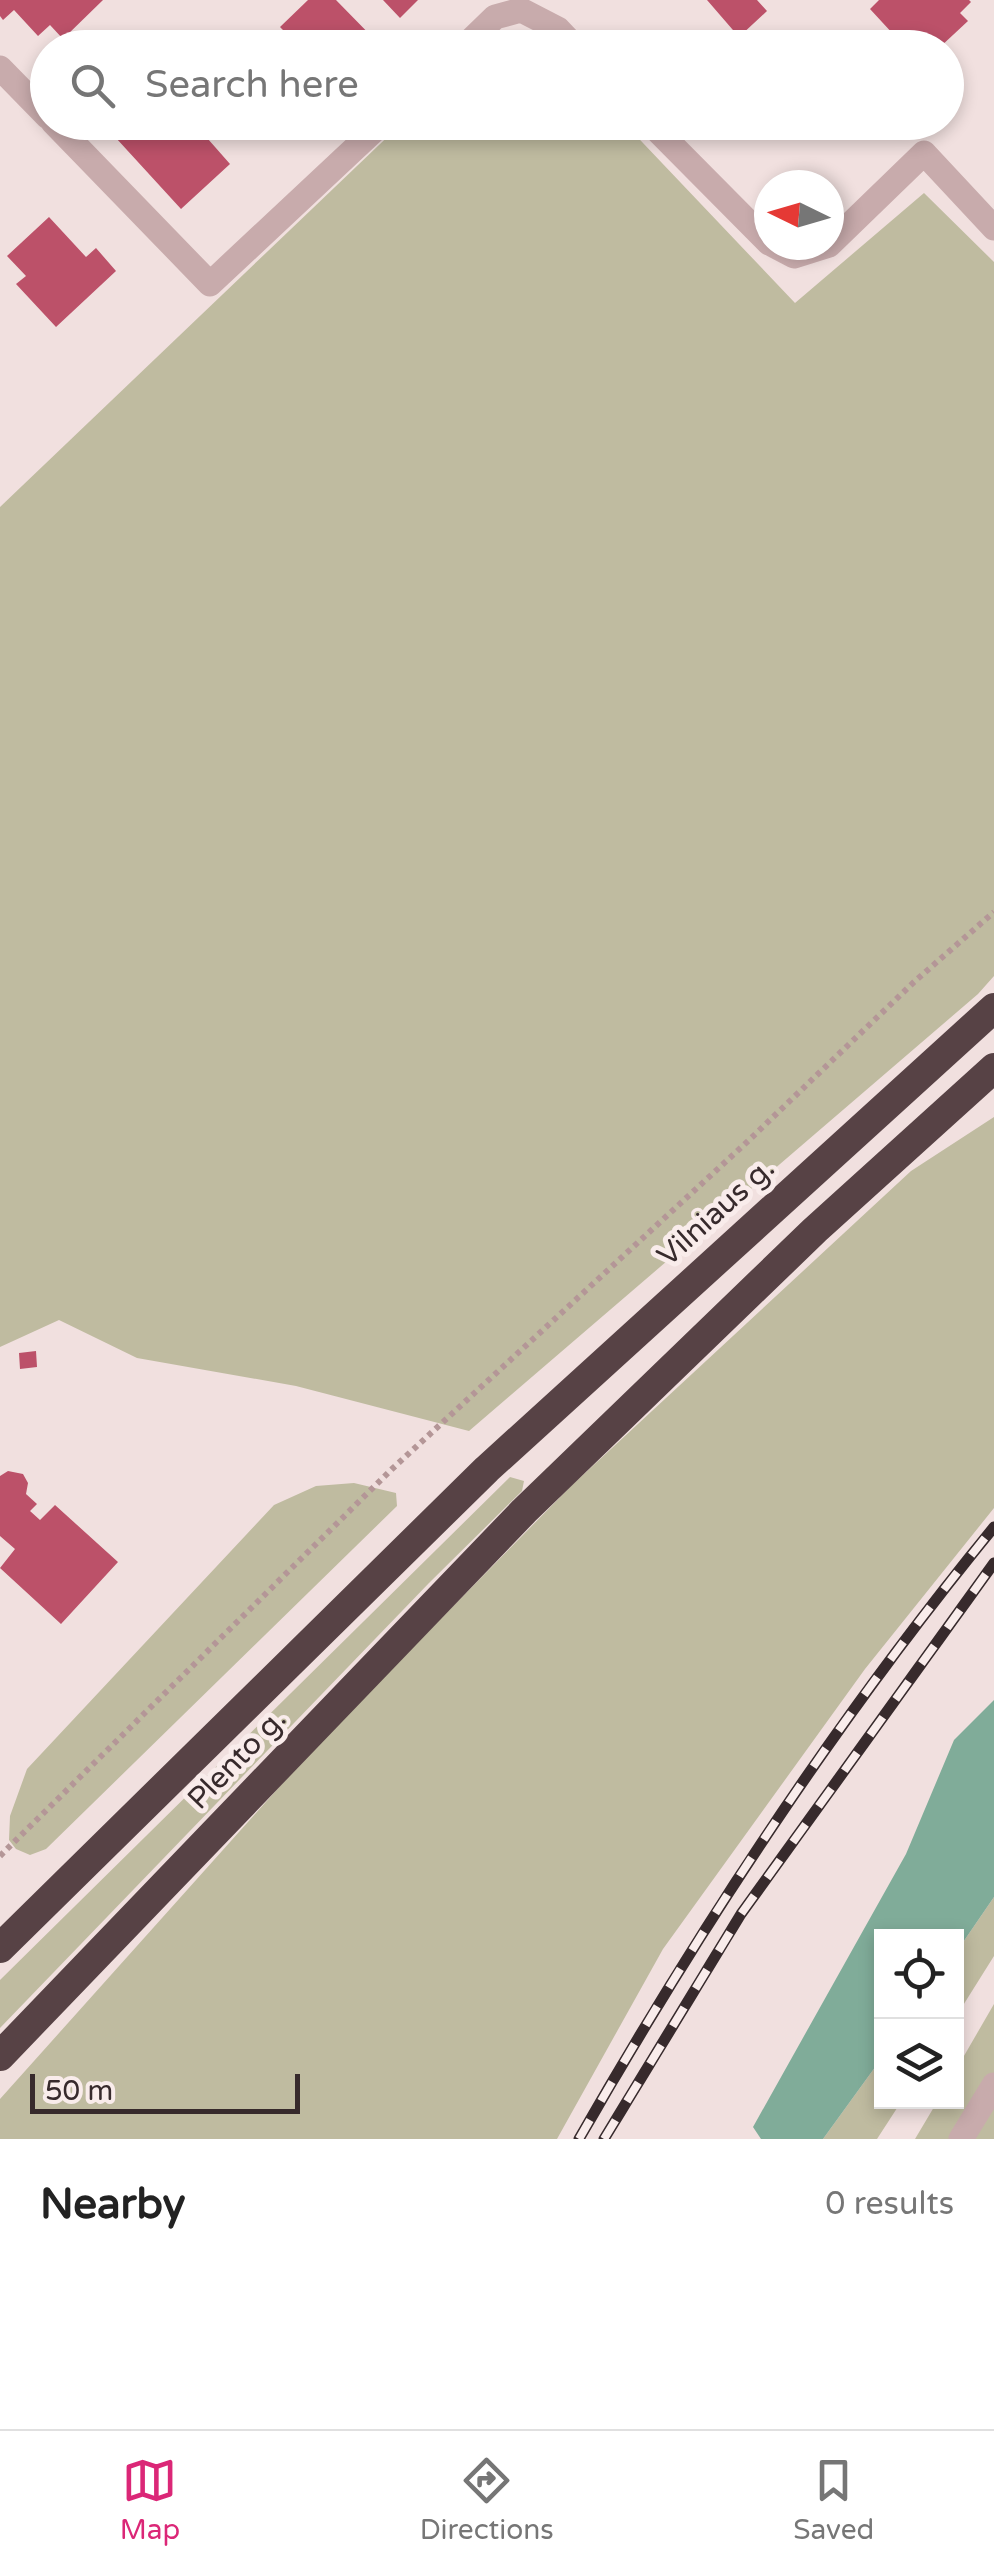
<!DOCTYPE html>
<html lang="en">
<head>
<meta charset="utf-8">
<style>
	:root { --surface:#fff; --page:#f6f6f6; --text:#222; --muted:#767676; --line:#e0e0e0; --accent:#db2777 }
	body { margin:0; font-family:"Varela Round",sans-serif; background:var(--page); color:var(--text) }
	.controls { position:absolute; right:30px; bottom:30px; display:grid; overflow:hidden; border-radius:0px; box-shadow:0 5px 15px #0003 }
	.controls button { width:90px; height:90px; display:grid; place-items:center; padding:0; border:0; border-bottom:2px solid var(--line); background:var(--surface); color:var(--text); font:50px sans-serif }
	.compass { position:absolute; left:754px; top:170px; width:90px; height:90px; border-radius:50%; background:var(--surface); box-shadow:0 5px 15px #0003; rotate:275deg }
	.scale { position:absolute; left:30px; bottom:25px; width:270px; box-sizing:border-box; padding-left:10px; border:5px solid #372a2c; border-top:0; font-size:28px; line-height:35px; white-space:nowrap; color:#372a2c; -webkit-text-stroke:8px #f9eceb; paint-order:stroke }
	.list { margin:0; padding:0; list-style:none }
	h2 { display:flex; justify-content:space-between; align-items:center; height:130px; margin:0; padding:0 40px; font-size:42px }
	h2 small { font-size:32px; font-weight:400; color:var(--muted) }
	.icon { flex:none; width:55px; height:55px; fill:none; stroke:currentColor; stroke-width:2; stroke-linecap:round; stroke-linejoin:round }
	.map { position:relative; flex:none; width:994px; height:2139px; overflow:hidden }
	.search { position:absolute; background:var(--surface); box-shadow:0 5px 15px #0003; left:30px; right:30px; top:30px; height:110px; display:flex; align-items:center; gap:25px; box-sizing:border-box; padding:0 35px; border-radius:55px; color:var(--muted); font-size:38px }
	.sheet { height:290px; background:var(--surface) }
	nav { display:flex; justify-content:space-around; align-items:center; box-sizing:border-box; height:140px; border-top:2px solid var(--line); background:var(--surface); font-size:28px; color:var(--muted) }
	nav a { display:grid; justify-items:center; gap:5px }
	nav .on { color:var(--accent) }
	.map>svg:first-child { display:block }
	.green { fill:#bfbba0 }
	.water { fill:#80ac99 }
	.building { fill:#bc5169 }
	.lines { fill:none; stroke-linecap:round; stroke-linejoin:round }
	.path { stroke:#b49697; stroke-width:6; stroke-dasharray:5 5; stroke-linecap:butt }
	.street { stroke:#c8abac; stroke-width:25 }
	.highway { stroke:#574245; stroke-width:30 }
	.rail-casing { stroke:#372a2c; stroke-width:11 }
	.rail { stroke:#f9eceb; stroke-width:8; stroke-dasharray:22; stroke-linecap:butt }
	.labels { text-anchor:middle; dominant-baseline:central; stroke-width:10; stroke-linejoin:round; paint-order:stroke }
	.street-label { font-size:30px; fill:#372a2c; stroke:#f9eceb }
</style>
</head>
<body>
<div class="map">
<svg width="994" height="2139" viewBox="0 0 994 2139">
	<rect width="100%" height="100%" fill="#f1e0df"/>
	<path class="green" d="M519,36L541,40L551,47H484L491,41Z
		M402,123H624L795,303L924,193L994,262V976L978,994L469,1431L296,1386L137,1358L59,1320L0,1347V507Z
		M994,1117V1508L865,1669L663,1949L557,2139H0V2099L315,1747L571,1486L911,1171Z
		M510,1477L524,1481L522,1491L429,1583L0,2028V1980Z
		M354,1483L396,1493L397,1506L46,1849L30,1855L16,1849L9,1840L10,1816L27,1769L274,1505L316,1486Z
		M994,1897V1956L957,2015V1951Z
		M994,2004V2139H915L937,2102H956L957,2068Z
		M881,2059L882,2102H901L877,2139H823Z"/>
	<path class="water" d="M994,1700V1897L957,1951L956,1936H882L881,2059L823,2139H761L753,2127L906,1854L954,1740Z"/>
	<path class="building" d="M0,0H103L63,39L50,25L38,36L14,10L3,20L0,16Z
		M308,0H336L383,48H273L287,34L280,27Z
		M383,0H418L400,18Z
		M707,0H757L767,11L739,37Z
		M879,0H969L971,2L960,13L968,21L939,48H906L870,9Z
		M132,122H162L173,135L187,122H193L230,164L181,209L116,138Z
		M49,217L86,257L96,248L116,271L56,327L16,284L26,276L7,256Z
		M36,1351L37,1367L20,1369L19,1353Z
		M8,1471L23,1474L28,1483L26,1494L37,1504L30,1511L40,1520L55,1505L118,1562L61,1624L0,1568L15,1549L0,1536V1476Z"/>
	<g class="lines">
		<path class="path" d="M0,1856L392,1469L747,1142L914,982L994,912"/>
		<path class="street" d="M463,48L495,17L521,10L558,29L576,48
			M0,68L48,117
			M53,122L210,284L383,122
			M649,122L769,243
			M773,245L794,256L829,245
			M829,245L924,153L994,228
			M961,2139L994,2085"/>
		<path class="highway" d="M0,1948L487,1469L994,1008
			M0,2056L524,1511L815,1230L994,1068"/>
		<defs>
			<path id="rail" d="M579,2139C701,1926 838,1717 994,1527
				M604,2139L741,1914L994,1563"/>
		</defs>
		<use href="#rail" class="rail-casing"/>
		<use href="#rail" class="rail"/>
	</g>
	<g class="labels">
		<g class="street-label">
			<text transform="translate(716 1212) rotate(-42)">Vilniaus g.</text>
			<text transform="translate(237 1759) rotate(-46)">Plento g.</text>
		</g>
	</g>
</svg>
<div class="controls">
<button><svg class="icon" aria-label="locate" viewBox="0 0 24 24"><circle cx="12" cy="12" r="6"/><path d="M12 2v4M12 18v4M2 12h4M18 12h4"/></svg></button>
<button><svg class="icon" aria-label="layers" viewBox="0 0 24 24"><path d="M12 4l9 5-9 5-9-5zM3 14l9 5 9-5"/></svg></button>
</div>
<svg class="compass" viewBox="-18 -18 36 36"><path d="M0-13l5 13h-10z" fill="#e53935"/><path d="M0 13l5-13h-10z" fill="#767676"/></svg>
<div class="scale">50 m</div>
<div class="search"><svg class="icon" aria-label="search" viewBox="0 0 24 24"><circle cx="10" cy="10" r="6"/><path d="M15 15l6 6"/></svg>Search here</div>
</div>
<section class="sheet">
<h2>Nearby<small>0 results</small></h2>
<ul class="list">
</ul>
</section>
<nav>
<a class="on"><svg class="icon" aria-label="map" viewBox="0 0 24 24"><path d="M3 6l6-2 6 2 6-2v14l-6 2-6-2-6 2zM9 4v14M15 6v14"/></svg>Map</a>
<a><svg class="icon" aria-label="directions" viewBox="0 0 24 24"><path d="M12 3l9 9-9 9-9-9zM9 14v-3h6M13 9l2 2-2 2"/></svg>Directions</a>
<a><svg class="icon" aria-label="saved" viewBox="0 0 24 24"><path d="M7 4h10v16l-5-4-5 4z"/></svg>Saved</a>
</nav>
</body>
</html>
